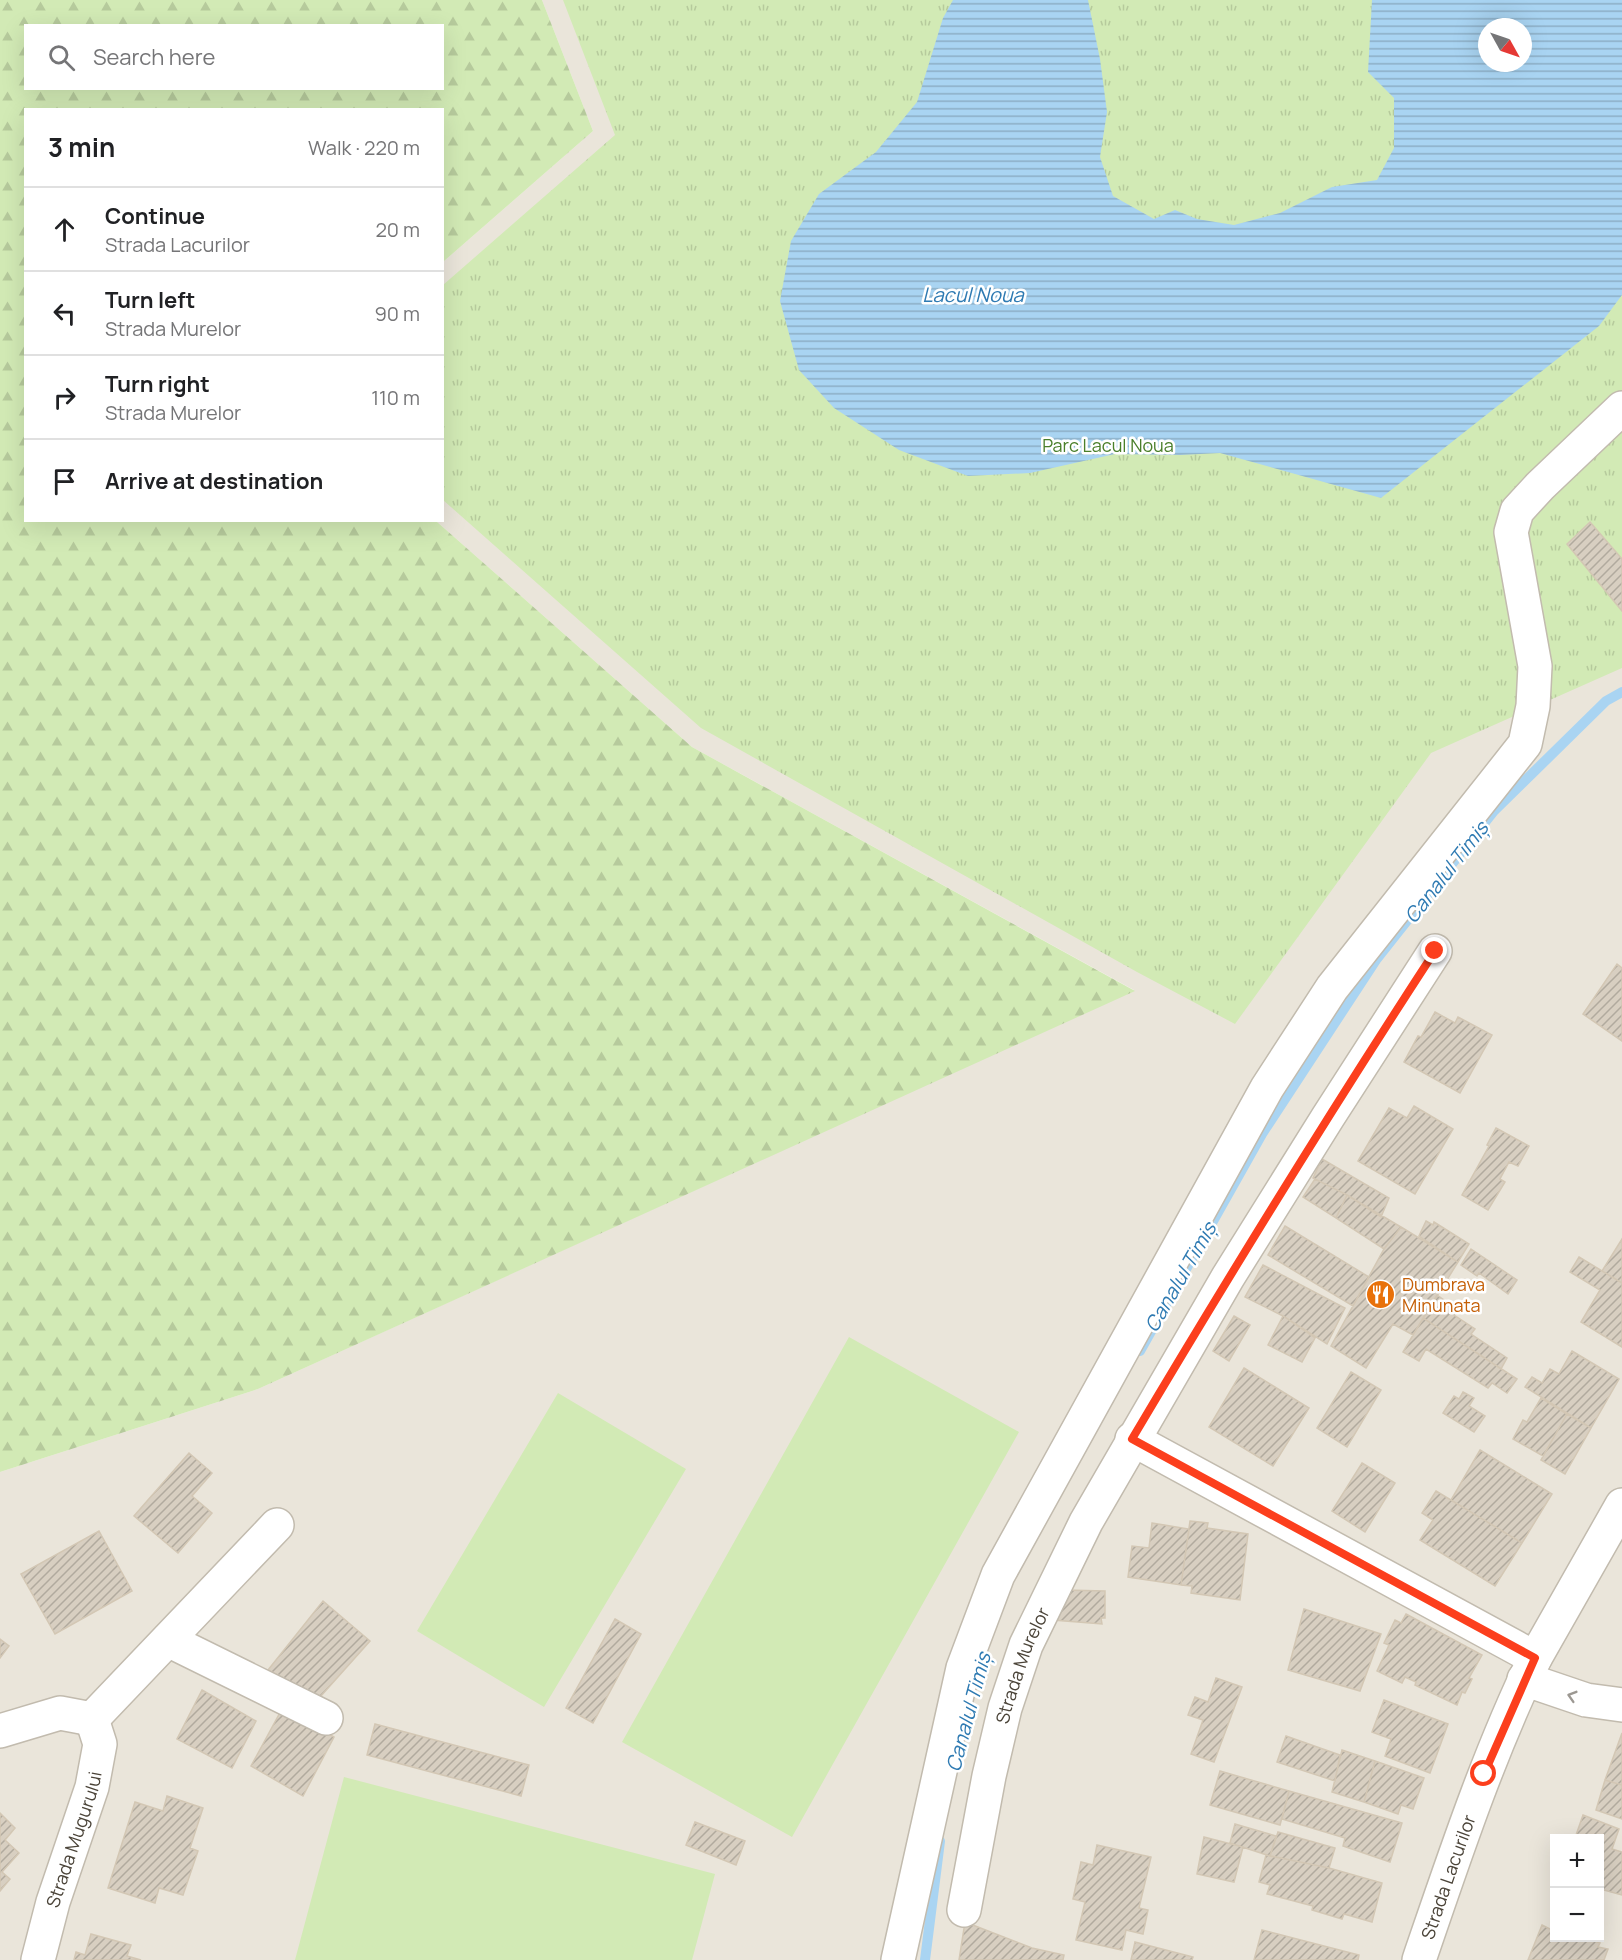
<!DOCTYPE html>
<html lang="en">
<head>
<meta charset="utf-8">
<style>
	:root { --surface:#fff; --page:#f6f6f6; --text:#202124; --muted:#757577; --line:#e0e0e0 }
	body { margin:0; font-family:Manrope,sans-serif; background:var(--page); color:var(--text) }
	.controls { position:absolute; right:18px; bottom:18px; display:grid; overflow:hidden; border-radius:0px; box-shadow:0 6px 24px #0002 }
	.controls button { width:54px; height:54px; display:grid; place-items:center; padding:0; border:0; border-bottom:2px solid var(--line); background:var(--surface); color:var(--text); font:30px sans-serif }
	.compass { position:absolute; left:1478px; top:18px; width:54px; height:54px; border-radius:50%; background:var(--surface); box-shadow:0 6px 24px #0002; rotate:130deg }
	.stop { position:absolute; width:18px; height:18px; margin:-14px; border:4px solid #fc3f1d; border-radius:50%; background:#fff }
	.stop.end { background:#fc3f1d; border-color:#fff; box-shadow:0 2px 6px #0008 }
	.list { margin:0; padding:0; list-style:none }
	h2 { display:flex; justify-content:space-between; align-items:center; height:78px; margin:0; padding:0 24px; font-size:26px }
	h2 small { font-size:20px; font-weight:400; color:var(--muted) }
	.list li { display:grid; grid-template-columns:39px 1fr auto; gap:18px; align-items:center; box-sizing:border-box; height:84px; padding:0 24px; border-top:2px solid var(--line) }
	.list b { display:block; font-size:22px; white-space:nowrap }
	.list p { margin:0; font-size:20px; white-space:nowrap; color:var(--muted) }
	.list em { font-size:20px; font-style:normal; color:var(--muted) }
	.icon { flex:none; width:33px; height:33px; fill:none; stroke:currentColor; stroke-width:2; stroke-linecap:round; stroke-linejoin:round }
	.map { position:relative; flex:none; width:1622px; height:1960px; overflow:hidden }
	.search { position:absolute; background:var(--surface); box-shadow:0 6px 24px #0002; left:24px; top:24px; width:420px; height:66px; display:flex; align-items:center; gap:15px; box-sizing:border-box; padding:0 21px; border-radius:0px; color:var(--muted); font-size:22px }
	.panel { position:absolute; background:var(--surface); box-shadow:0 6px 24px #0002; left:24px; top:108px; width:420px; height:414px; border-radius:0px }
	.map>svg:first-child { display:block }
	.residential { fill:#eae5da; fill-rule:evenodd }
	.grass { fill:url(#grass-tufts); fill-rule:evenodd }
	.forest { fill:url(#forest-firs); fill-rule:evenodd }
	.pitch { fill:#d2eab5 }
	.water { fill:url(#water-rules); fill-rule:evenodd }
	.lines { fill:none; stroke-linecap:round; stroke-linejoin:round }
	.stream { stroke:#a9d4f2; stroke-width:10 }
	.building { fill:url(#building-hatch); stroke:#d3c7b4; stroke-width:1.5 }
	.minor-casing { stroke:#c2bbae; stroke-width:36 }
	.minor { stroke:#fff; stroke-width:33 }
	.oneway { stroke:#9c9892 }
	.route { stroke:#fc3f1d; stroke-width:8 }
	.labels { text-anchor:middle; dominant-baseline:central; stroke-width:5; stroke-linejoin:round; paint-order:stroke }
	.park-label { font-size:18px; fill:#4a7f2a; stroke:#fff }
	.food-label { font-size:18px; fill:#c56008; stroke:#fff; text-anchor:start }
	.street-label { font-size:18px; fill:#4b4439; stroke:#fff }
	.water-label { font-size:20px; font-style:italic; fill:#2e7ab2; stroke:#fff }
</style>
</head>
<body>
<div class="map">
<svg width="1622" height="1960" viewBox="0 0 1622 1960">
	<defs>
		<pattern id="grass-tufts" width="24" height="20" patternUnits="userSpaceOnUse" patternTransform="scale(1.5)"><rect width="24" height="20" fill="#d2eab5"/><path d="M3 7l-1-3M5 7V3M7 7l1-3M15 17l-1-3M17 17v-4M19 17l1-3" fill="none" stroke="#b6ca9c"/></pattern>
		<pattern id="forest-firs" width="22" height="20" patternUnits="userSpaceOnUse" patternTransform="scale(1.5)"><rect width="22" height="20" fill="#d2eab5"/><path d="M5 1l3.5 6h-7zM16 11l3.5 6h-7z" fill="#b6ca9c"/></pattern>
		<pattern id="water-rules" width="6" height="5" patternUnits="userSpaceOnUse" patternTransform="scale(1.5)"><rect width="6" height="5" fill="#a9d4f2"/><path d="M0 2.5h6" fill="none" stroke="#8caec5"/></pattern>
		<pattern id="building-hatch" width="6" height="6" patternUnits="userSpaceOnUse" patternTransform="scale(1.5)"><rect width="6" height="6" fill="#d8cfc1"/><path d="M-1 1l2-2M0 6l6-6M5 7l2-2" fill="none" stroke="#b1aa9e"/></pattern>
	</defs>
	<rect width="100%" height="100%" fill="#f6f3ec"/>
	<path class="residential" d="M542,0H1622V1960H0V1472L258,1389L1134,990L692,747L436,521L442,520L443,262L593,131ZM1487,27H1523V63H1487ZM1554,1838H1600V1938H1554Z"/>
	<path class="grass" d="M563,0H1622V668L1431,753L1235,1024L1137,972L701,728L443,500V285L615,135ZM1487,27H1523V63H1487Z"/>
	<path class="forest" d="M0,0H542L593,131L443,262L442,110H26V520L436,521L692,747L1135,991L258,1389L0,1472ZM26,26H442V88H26Z"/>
	<path class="pitch" d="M849,1337L1019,1432L792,1837L622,1742Z
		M558,1393L686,1469L544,1707L417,1631Z
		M344,1777L715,1874L692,1960H295Z"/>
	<path class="water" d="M953,0H1088L1100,59L1107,112L1100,157L1113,196L1154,219L1175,210L1197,219L1234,225L1280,213L1332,187L1377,180L1394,148V98L1368,72L1372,0H1622V295L1599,326L1381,498L1220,453L1180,455L1115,454L1030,473L968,476L899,450L834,408L799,370L780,301L791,241L819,194L876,152L917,102L943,18ZM1487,27H1523V63H1487Z"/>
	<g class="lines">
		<path class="stream" d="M1140,1351L1262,1134L1376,960L1494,811L1606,701L1622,692
			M925,1960L940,1841"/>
	</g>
	<path class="building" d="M1590,522L1622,559V611L1567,544Z
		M1617,964L1622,968V1041L1583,1014Z
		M1435,1012L1455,1023L1458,1017L1492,1035L1460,1093L1404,1062L1418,1036L1421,1037Z
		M1414,1106L1453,1129L1415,1194L1358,1161L1389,1108L1407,1118Z
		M1496,1128L1529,1146L1518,1166L1509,1162L1500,1179L1505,1182L1488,1210L1462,1195L1489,1146L1487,1145Z
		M1322,1159L1389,1198L1381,1217L1347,1195L1313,1178Z
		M1315,1179L1347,1195L1336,1218L1303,1197Z
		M1347,1195L1401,1227L1384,1249L1336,1218Z
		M1426,1221L1433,1225L1434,1222L1469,1244L1458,1262L1419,1236Z
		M1285,1226L1369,1277L1353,1306L1268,1255Z
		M1401,1227L1458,1262L1413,1335L1393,1324L1366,1368L1331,1346L1384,1249Z
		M1622,1239V1283L1602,1271Z
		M1471,1249L1517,1280L1508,1294L1479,1273L1477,1276L1461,1265Z
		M1579,1257L1622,1283V1347L1581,1322L1600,1290L1570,1272Z
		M1263,1265L1345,1308L1327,1344L1283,1316L1245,1297Z
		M1437,1295L1457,1309L1454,1315L1475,1329L1471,1334L1507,1358L1501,1369L1423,1318Z
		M1234,1316L1250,1325L1229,1361L1213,1351Z
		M1283,1316L1315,1338L1302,1362L1268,1345Z
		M1423,1318L1517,1379L1507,1393L1492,1383L1488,1388L1426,1349L1419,1361L1403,1352Z
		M1572,1351L1619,1379L1591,1428L1525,1387L1532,1377L1542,1383L1550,1369L1559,1374Z
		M1244,1368L1309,1408L1273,1466L1209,1427Z
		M1351,1372L1381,1390L1347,1447L1317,1428Z
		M1463,1392L1474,1398L1469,1406L1485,1416L1474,1432L1443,1413L1454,1396L1459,1399Z
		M1541,1398L1567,1414L1543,1456L1513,1439L1523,1420L1527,1422Z
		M1567,1414L1591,1428L1565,1474L1541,1460Z
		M1480,1450L1552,1494L1522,1543L1451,1500Z
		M189,1453L212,1473L192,1496L212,1513L178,1553L134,1516Z
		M1362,1463L1395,1483L1365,1532L1332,1511Z
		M1436,1491L1522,1543L1495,1586L1420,1540L1433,1520L1422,1513Z
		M1190,1521L1208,1523L1207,1528L1248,1534L1240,1600L1191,1593L1192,1586L1181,1585Z
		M1152,1523L1189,1529L1181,1585L1128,1577L1132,1546L1149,1548Z
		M99,1531L132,1591L55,1634L21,1574Z
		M1065,1590L1105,1591V1618H1101L1102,1624L1053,1620Z
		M323,1601L370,1641L320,1697L268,1670Z
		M1304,1609L1381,1634L1360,1691L1288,1670Z
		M1406,1614L1482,1655L1469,1678L1472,1679L1465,1693L1462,1692L1457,1705L1415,1685L1416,1682L1405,1677L1402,1683L1377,1671L1389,1645L1384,1643L1395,1620L1401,1623Z
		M615,1619L641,1634L593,1723L566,1708Z
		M0,1639L9,1646L0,1658Z
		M1216,1678L1242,1687L1214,1762L1191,1754L1203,1720L1188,1715L1195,1697L1208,1702Z
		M202,1690L256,1721L232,1768L177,1739Z
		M1384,1700L1448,1724L1430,1773L1385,1756L1391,1739L1372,1732Z
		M283,1707L334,1737L303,1796L251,1766Z
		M375,1724L529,1765L521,1796L367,1755Z
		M1622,1733V1785L1605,1780Z
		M1286,1736L1340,1755L1335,1781L1277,1762Z
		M1342,1750L1375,1761L1364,1802L1332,1792Z
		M1375,1761L1424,1778L1413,1809L1401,1805L1398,1814L1364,1802Z
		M1220,1771L1289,1791L1280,1825L1210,1805Z
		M1605,1780L1622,1785V1819L1596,1810Z
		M1289,1791L1402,1823L1390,1862L1343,1846L1345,1838L1282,1819Z
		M167,1796L203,1808L190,1848L198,1851L183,1895L159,1888L155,1903L108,1888L135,1802L163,1811Z
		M0,1813L15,1828L5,1840L19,1853L2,1872L10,1879L0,1891Z
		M1583,1815L1619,1829L1612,1849L1622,1852V1895L1600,1889V1838H1575Z
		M695,1822L745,1841L736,1865L686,1845Z
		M1235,1824L1276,1836L1270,1856L1230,1843Z
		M1278,1832L1335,1848L1329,1868L1270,1856Z
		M1204,1837L1243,1847L1234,1882L1197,1874Z
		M1097,1845L1151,1857L1139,1908L1148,1910L1143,1934L1126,1930L1122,1950L1076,1940L1085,1902L1073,1899L1081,1862L1093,1865Z
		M1266,1855L1329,1868L1382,1883L1372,1922L1344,1914L1342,1919L1312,1910L1313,1906L1267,1894L1270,1885L1259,1882Z
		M965,1922L1032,1948L1064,1955L1063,1960H959Z
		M1542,1925L1554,1931V1938L1575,1939L1576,1938H1585L1600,1943L1598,1947L1608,1949L1604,1960H1528Z
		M1262,1930L1359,1955L1358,1960H1254Z
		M91,1934L131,1945L127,1956L141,1960H74L76,1952L85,1955Z
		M1135,1942L1193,1957L1192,1960H1131Z"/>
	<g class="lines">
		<defs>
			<g id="minor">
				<path d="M1132,1439L1535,1658"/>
				<path d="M168,1640L326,1718"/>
				<path d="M1524,1679L1586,1700L1622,1705"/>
				<path d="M92,1719L277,1525"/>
				<path d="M0,1731L60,1713L92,1719"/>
				<path id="s1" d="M964,1910L989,1776L1005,1708L1026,1645L1086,1522L1228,1277L1328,1117L1435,951"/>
				<path id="s2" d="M38,1960L53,1902L92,1787L100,1744L92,1719"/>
				<path d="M898,1960L963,1668L998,1575L1267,1088L1332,988L1525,744L1533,706L1535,666L1511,532L1517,511L1540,486L1622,408"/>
				<path id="s3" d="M1419,1960C1454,1858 1488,1755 1535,1658L1622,1505"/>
			</g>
		</defs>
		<use href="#minor" class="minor-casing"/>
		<use href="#minor" class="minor"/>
	</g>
	<defs><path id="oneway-chevron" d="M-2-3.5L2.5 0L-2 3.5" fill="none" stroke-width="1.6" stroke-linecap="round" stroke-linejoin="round" transform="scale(1.5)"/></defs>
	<use class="oneway" href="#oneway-chevron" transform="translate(1572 1696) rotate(-163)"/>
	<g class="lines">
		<path class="route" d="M1435,951C1330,1112 1230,1274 1132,1439L1535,1658L1484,1774"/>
	</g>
	<defs>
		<symbol id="restaurant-disc" viewBox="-11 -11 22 22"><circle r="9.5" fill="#e8710a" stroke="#fff"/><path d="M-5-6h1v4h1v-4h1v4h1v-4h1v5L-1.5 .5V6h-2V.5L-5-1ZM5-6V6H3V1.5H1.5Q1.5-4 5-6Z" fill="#fff"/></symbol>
	</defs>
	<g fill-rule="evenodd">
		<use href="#restaurant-disc" x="1364" y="1278" width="33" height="33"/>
	</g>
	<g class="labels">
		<g class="park-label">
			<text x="1108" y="445">Parc Lacul Noua</text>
		</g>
		<g class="food-label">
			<text x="1402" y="1284">Dumbrava<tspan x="1402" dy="21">Minunata</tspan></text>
		</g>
		<g class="street-label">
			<text stroke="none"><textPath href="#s1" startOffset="252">Strada Murelor</textPath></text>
			<text stroke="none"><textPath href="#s2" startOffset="126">Strada Mugurului</textPath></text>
			<text stroke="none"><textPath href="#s3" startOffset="88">Strada Lacurilor</textPath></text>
		</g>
		<g class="water-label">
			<text x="973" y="294">Lacul Noua</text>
			<text transform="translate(1446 872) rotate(-52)">Canalul Timiș</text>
			<text transform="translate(1180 1277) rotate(-60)">Canalul Timiș</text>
			<text transform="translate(968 1712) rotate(-75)">Canalul Timiș</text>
		</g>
	</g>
</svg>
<div class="controls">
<button>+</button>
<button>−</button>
</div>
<svg class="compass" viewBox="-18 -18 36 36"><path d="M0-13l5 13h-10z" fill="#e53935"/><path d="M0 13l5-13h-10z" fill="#757577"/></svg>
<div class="stop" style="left:1484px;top:1774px"></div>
<div class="stop end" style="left:1435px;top:951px"></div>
<div class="search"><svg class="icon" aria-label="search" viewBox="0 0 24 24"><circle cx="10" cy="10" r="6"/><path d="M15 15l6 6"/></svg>Search here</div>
<section class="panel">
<h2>3 min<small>Walk · 220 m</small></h2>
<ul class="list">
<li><svg class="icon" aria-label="ahead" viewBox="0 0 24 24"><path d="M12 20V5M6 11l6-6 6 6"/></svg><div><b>Continue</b><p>Strada Lacurilor</p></div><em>20 m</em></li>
<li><svg class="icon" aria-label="left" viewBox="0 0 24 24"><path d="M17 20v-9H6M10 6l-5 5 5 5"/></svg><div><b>Turn left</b><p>Strada Murelor</p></div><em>90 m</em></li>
<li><svg class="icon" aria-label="right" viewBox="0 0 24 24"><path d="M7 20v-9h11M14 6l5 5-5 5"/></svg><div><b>Turn right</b><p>Strada Murelor</p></div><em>110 m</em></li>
<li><svg class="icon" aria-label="arrive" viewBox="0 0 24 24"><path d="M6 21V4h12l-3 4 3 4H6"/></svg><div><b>Arrive at destination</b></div></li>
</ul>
</section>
</div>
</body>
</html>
